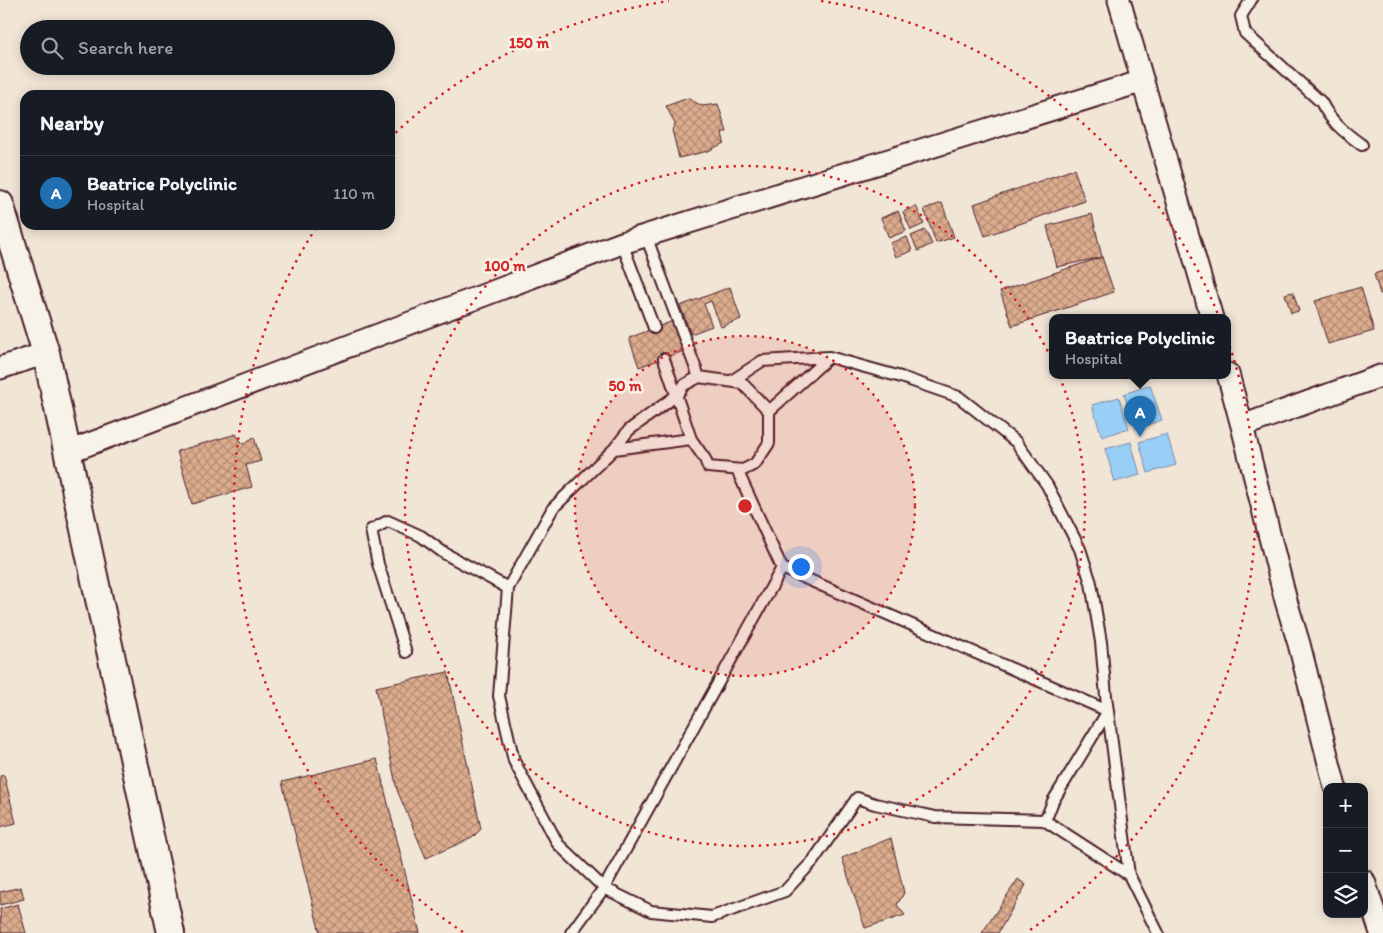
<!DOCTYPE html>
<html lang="en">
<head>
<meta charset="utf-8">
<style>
	:root { --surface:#171b24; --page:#242831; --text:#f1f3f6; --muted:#9ea1a6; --line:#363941; --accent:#1f6fb2 }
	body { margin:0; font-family:Itim,sans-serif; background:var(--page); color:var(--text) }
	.controls { position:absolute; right:15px; bottom:15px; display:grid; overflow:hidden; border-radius:10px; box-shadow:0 2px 12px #0003 }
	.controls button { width:45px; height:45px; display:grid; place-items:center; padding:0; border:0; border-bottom:1px solid var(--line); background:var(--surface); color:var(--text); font:25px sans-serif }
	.you { position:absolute; left:800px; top:566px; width:18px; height:18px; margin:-12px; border:4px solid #fff; border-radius:50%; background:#1a73e8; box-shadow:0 0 0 8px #1a73e833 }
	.badge { display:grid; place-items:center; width:32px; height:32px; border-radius:50%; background:var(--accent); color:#fff; font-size:16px; font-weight:700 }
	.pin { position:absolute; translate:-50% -41px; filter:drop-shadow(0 1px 2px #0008) }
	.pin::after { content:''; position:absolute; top:26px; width:18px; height:15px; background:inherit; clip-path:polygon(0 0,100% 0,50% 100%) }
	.popup { position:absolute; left:1049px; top:314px; width:182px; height:65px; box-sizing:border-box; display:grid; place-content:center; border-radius:10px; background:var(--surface); filter:drop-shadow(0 1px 4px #0005); font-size:16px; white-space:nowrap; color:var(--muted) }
	.popup b { font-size:19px; color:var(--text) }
	.popup::after { content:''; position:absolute; left:50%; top:100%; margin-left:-10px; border:10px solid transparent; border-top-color:var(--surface) }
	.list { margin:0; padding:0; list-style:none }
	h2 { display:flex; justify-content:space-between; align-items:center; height:65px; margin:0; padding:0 20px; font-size:21px }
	h2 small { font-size:16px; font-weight:400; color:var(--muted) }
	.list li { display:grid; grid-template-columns:32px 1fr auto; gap:15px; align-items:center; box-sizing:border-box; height:75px; padding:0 20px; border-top:1px solid var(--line) }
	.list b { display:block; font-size:19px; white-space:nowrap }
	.list p { margin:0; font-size:16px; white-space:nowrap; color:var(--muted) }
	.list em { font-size:16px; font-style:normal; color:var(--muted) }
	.icon { flex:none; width:28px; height:28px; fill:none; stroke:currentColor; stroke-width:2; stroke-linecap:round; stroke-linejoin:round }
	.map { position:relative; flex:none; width:1383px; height:933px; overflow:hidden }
	.search { position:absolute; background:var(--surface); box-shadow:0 2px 12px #0003; left:20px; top:20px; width:375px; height:55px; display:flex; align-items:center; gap:12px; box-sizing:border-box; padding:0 18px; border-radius:28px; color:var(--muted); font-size:19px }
	.panel { position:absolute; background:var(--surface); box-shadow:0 2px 12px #0003; left:20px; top:90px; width:375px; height:140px; border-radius:15px }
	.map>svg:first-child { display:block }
	.water { fill:#99cff7; stroke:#7989a5 }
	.building { fill:url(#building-cross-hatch); stroke:#4a1f2b }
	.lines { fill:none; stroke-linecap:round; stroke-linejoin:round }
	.service-casing { stroke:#4a1f2b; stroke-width:14 }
	.minor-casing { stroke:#4a1f2b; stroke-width:25 }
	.tertiary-casing { stroke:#4a1f2b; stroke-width:30 }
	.service { stroke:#f7f3e8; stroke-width:10 }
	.minor { stroke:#f7f3e8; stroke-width:21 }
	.tertiary { stroke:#f7f3e8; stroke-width:26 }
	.ring { fill:none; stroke:#d62828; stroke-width:2.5; stroke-dasharray:2.5 5 }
	.centre { fill:#d62828; stroke:#f7f3e8; stroke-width:2.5 }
	.ring-label { font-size:15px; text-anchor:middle; font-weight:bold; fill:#d62828; stroke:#f7f3e8; stroke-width:5; stroke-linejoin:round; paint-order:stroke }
</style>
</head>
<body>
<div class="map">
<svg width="1383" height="933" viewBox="0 0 1383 933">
	<defs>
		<pattern id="building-cross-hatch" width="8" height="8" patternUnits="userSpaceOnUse" patternTransform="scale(1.25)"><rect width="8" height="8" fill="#dbac8d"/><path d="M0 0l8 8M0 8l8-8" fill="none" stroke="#b48b73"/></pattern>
	</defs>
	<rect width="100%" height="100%" fill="#f1e5d6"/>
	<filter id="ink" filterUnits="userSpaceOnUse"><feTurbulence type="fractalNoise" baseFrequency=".02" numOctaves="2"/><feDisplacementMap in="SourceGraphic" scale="10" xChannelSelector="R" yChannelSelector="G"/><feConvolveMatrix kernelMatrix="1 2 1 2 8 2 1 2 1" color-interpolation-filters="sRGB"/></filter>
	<g filter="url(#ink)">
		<path class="water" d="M1150,385L1162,420L1136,429L1124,394Z
			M1119,397L1129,428L1102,437L1092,405Z
			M1167,434L1176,465L1148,473L1139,442Z
			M1131,442L1140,475L1115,482L1105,449Z"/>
		<path class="building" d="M688,98L702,106L718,104L727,132H722L724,143L708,151L679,158L672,130L675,124L666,106Z
			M1074,169L1085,201L985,236L974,204Z
			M942,203L954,237L936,243L924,209Z
			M916,206L924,224L911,230L903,212Z
			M898,211L906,231L889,238L881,218Z
			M1092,214L1102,257L1057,267L1047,226Z
			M925,230L932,244L918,251L911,236Z
			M907,237L912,251L896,257L890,243Z
			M1102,257L1114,292L1012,326L1000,291Z
			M1383,271V293L1380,294L1374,274Z
			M730,287L741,319L721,327L711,301L704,304L712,326L691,334L680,306Z
			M1361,287L1374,331L1328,344L1315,301Z
			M1293,292L1299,311L1291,313L1285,294Z
			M673,321L684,351L639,367L629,338Z
			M236,434L243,444L254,437L261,461L246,465L252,487L192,504L177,451Z
			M448,672L481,829L472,838L426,858L397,790L376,687Z
			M377,759L420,933H320L282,782Z
			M4,775L16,823L0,827V776Z
			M891,838L904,893L897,905L905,915L865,928L842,858Z
			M1018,879L1026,885L998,933H982Z
			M21,887L24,899L0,905V892Z
			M18,904L26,933H1L0,909Z"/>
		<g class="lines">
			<defs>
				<path id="service" d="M1251,0L1241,16L1245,33L1321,102C1331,122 1344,132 1362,145
					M646,236L699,377
					M622,243L654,328
					M664,359L691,439L705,459L708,467L743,470L755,464L769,443V411L742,383L699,377L684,385L677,395L629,430L614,449L553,508L508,588L499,696L514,761L558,844L604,888L651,911L712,917L785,891L813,861L857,798L875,804L935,817L1044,820L1129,875
					M739,382L733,380L762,361L829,357L901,377L959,397L1016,442L1047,485L1080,549L1091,583L1101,642L1106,696L1129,875L1158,933
					M769,411L829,357
					M614,449L691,439
					M737,470L782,568L1108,711L1053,801L1048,814L1044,820
					M406,652L378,564L371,530L388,521L421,536L444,553L508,588
					M571,933L604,888L782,568"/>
				<path id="minor" d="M1119,0L1212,318
					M0,368L46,353
					M1228,374L1242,426L1286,601L1299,644L1335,787
					M1242,426L1383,375
					M68,452L622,243L1143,81
					M1364,881L1381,933"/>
				<path id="tertiary" d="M0,204L46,353L171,933"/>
			</defs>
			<use href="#service" class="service-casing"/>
			<use href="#minor" class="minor-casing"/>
			<use href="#tertiary" class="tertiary-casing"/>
			<use href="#service" class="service"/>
			<use href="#minor" class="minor"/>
			<use href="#tertiary" class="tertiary"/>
		</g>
	</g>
	<circle cx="745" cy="506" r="170" fill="#d62828" fill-opacity=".12"/>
	<g class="ring">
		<circle cx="745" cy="506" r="170"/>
		<circle cx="745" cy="506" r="340"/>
		<path d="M463 932A511 511 0 0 1 316 228M390 138A511 511 0 0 1 669 1M821 1A511 511 0 0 1 1027 932"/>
	</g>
	<circle cx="745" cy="506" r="8" class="centre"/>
	<g class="ring-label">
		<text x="529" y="48">150 m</text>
		<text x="505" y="271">100 m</text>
		<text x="625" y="391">50 m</text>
	</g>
</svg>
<div class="controls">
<button>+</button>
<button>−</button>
<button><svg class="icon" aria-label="layers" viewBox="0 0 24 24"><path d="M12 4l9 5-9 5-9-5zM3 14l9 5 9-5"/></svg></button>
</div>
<div class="you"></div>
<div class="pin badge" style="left:1140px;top:437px">A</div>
<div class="popup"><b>Beatrice Polyclinic</b>Hospital</div>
<div class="search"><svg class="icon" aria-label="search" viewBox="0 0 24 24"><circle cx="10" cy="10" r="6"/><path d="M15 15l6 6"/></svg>Search here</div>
<section class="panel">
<h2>Nearby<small></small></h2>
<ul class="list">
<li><span class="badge">A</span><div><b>Beatrice Polyclinic</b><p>Hospital</p></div><em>110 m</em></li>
</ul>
</section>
</div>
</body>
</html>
